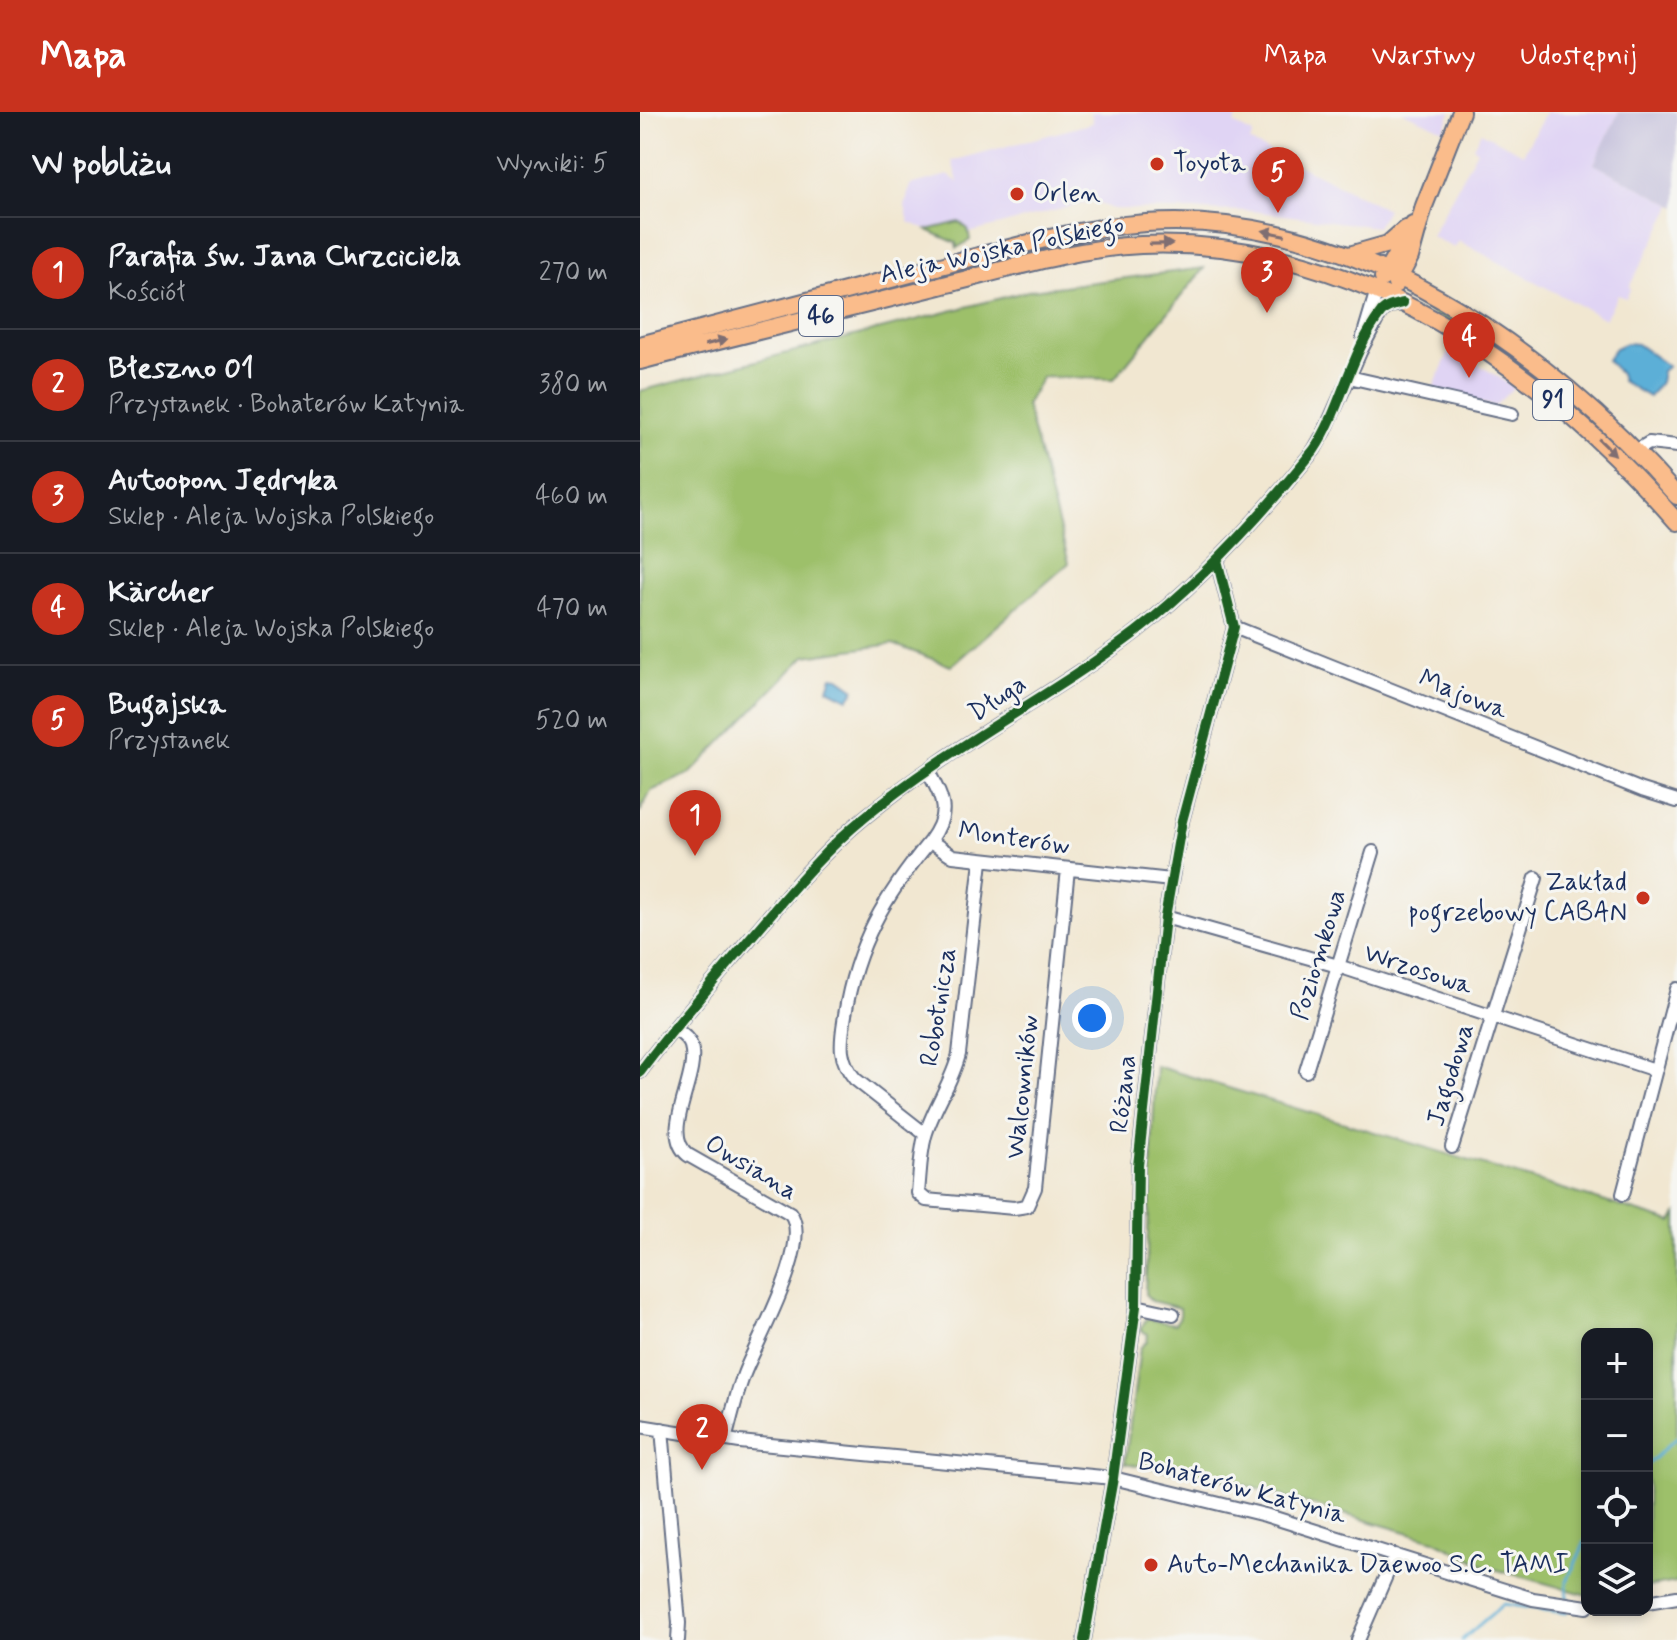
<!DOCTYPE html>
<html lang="pl">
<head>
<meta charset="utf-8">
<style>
	:root { --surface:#171b24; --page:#20242c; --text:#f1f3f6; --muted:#9ea1a6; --line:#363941; --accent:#c8321e }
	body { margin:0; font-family:Mynerve,sans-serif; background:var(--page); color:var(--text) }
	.controls { position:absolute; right:24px; bottom:24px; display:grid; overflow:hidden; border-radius:16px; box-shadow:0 4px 12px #0003 }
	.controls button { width:72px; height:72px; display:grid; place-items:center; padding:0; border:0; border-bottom:2px solid var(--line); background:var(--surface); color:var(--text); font:40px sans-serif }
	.you { position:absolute; left:452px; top:906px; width:28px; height:28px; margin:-20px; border:6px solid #fff; border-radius:50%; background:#1a73e8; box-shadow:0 0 0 12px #1a73e833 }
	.badge { display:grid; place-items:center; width:52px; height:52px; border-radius:50%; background:var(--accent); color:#fff; font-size:26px; font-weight:700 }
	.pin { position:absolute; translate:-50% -66px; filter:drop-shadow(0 2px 4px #0008) }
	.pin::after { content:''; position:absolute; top:42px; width:28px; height:24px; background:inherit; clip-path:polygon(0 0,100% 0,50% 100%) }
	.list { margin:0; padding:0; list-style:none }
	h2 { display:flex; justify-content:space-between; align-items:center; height:104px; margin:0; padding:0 32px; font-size:34px }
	h2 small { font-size:26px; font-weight:400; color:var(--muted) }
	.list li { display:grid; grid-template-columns:52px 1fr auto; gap:24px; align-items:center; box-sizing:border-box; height:112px; padding:0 32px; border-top:2px solid var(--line) }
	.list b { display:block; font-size:30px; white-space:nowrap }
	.list p { margin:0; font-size:26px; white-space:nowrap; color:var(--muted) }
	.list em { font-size:26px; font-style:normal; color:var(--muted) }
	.icon { flex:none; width:44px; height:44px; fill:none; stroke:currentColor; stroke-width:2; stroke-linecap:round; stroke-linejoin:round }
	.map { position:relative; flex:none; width:1037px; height:1528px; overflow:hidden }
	header { display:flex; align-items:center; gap:48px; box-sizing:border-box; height:112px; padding:0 40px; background:var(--accent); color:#fff }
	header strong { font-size:38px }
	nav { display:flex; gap:44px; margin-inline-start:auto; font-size:28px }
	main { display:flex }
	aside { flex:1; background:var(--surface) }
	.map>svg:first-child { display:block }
	.built { fill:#e0d4f4 }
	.industrial { fill:#c4c0db }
	.green { fill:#9dc06a; stroke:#5c7864; stroke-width:2 }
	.water { fill:#5cafd7; stroke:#3c6f9a; stroke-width:2 }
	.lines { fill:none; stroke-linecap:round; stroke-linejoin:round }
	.stream { stroke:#5cafd7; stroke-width:3 }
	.minor-casing { stroke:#666f86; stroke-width:16 }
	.major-casing { stroke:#666f86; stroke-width:20 }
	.minor { stroke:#fff; stroke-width:12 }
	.major { stroke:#fabc8b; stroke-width:16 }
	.cycleway-casing { stroke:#f6f6f2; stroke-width:15 }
	.cycleway { stroke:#1b5e20; stroke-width:10 }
	.oneway { fill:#7f6e72 }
	.poi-dot { fill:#c8321e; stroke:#f6f6f2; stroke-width:3 }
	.labels { text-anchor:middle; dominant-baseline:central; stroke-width:6; stroke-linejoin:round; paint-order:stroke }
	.shield { fill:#f6f6f2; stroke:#5d6b8a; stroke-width:2 }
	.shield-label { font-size:24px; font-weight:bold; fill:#1b2f5e }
	.poi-label { font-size:26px; fill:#1b2f5e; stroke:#f6f6f2; text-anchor:start }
	.street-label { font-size:26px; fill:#1b2f5e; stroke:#f6f6f2 }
</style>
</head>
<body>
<header>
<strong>Mapa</strong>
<nav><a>Mapa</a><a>Warstwy</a><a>Udostępnij</a></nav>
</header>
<main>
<aside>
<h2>W pobliżu<small>Wyniki: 5</small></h2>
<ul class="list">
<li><span class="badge">1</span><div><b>Parafia św. Jana Chrzciciela</b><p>Kościół</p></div><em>270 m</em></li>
<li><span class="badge">2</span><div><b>Błeszno 01</b><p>Przystanek · Bohaterów Katynia</p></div><em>380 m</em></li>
<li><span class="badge">3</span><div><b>Autoopon Jędryka</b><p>Sklep · Aleja Wojska Polskiego</p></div><em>460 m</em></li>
<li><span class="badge">4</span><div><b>Kärcher</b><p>Sklep · Aleja Wojska Polskiego</p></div><em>470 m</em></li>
<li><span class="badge">5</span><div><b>Bugajska</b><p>Przystanek</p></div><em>520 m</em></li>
</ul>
</aside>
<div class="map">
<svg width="1037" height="1528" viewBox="0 0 1037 1528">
	<rect width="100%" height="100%" fill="#f6f6f2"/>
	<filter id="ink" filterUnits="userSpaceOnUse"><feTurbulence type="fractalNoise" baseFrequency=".0125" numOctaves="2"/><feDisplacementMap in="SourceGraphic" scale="16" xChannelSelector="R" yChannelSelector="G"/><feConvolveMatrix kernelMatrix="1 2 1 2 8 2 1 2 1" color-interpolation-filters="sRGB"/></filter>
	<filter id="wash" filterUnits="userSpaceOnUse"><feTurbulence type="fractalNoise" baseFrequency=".006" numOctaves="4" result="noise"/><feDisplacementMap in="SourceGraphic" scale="32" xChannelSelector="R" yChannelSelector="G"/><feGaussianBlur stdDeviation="1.8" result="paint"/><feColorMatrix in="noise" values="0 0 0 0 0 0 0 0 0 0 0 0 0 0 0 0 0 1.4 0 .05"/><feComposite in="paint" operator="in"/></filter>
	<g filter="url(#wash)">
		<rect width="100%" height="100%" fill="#f1e7d1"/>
		<path class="built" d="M451,0H599L594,12L613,22L610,30L747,97L737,115L612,99L473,97L452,89L329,121L328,117L319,110L287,118L269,110L265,94L270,73L308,63L318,70L312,49L453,11Z
			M763,0H811L804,18Z
			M906,0H979L954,52L1033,93L989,175L991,176L986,186L978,183L965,207L819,129L814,136L791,124L837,38L833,35L841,20L883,42Z
			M811,235L874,275L855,294L791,281Z"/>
		<path class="industrial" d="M979,0H1037V95L954,52Z"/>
		<path class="green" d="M319,110L328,117L330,128L317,136L316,131L287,118Z
			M564,156L474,267L402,265L386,293L429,451L311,554L253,532L165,544L51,661L11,679L0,700V279L392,178Z
			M781,186L887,254L967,321L964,325L934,298L778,192Z
			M516,954L1032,1110L1037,1102V1470L1007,1475V1222H947V1483L847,1455L794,1428L590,1369L485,1351L500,1236L507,1229L508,1222L500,1218L506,1207L535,1212L540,1204V1196L512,1189L505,1182Z"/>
		<path class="water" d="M986,231L997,232L1028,254L1022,259L1020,270L1009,285L982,269L980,262L967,248L975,236Z
			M192,565L199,566L215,577L208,587L188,577Z"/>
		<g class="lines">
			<path class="stream" d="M1007,1353L1037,1325
				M927,1488V1469L947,1426
				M822,1528L863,1492L926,1501V1495"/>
		</g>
	</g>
	<g filter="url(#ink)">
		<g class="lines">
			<defs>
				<path id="minor" d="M723,225L737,178
					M709,265L872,302
					M996,339L1009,331L1037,334
					M594,515L1002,678L1037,689
					M288,659C303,688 311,700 290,729L313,744L531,768
					M341,749L319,942C312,971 293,996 285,1024C280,1043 280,1062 278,1081L286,1088L374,1096L387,1094L395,1076L428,757
					M525,805L698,854L1015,958
					M34,916C40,921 49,926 51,934C60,966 19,1020 48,1043L150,1101C174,1130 116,1230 104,1262C96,1283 91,1306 85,1328
					M666,959L733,740
					M0,960C35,913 74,869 112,824C148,782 182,740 225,705C309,635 409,586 496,520C563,468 621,404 674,338L685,319L720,240L741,200L751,194L762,192
					M285,1022L215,967C197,946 201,929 205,903C216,832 245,784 290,729
					M812,1035L896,766
					M983,1082L1037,877
					M496,1194L533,1202
					M0,1314L100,1330L473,1366L625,1403L893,1487L947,1495
					M22,1317L39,1511L38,1528
					M1007,1490L1037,1485
					M444,1528L473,1366L496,1194L498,1054L525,805L542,709L594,515L577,448
					M718,1528L755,1443"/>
				<path id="major" d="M709,143L748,132L765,117
					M743,166L773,113
					M756,172L770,145L784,94L821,0
					M0,233C98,207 195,182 293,156C363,138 433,116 506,111C712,97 907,236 1037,384
					M0,249C100,223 200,199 300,174C365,158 434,136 501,133C715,124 902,255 1037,410"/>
			</defs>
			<use href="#minor" class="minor-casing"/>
			<use href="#major" class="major-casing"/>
			<use href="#minor" class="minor"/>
			<use href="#major" class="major"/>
			<defs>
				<path id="cycleway" d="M0,960C35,913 74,869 112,824C148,782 182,740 225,705C309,635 409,586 496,520C563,468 621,404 674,338C702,296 710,241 741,201C746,194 755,193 763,191
					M444,1528L473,1366L496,1194L498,1054L525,805L542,709L594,515L577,448"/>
			</defs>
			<use href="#cycleway" class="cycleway-casing"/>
			<use href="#cycleway" class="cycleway"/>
		</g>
		<defs><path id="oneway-solid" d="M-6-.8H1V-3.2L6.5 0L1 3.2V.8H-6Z" transform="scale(2)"/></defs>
		<g class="oneway">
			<use href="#oneway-solid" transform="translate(634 121) rotate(-168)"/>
			<use href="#oneway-solid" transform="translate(521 132) rotate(-1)"/>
			<use href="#oneway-solid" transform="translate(76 230) rotate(-14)"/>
			<use href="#oneway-solid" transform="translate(967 335) rotate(44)"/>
		</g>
	</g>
	<g class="poi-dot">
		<circle cx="517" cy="52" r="8"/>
		<circle cx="377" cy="82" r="8"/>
		<circle cx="1003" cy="786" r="8"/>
		<circle cx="511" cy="1453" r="8"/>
	</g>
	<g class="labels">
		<g class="shield">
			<rect x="159" y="184" width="44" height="40" rx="6"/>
			<rect x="893" y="268" width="40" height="40" rx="6"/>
		</g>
		<g class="shield-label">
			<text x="181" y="204">46</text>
			<text x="913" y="288">91</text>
		</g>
		<g class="poi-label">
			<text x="533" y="52">Toyota</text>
			<text x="393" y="82">Orlen</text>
			<text x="987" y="771" text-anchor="end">Zakład<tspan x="987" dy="30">pogrzebowy CABAN</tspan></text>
			<text x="527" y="1453">Auto-Mechanika Daewoo S.C. TAMI</text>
		</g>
		<g class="street-label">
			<text transform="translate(362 138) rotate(-12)">Aleja Wojska Polskiego</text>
			<text transform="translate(823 583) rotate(22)">Majowa</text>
			<text transform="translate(358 587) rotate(-33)">Długa</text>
			<text transform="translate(374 727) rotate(8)">Monterów</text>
			<text transform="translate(679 843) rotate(-73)">Poziomkowa</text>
			<text transform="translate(778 858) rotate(18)">Wrzosowa</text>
			<text transform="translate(299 895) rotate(-81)">Robotnicza</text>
			<text transform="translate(811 963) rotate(-73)">Jagodowa</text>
			<text transform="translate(383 975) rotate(-84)">Walcowników</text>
			<text transform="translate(484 982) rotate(-84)">Różana</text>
			<text transform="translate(111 1056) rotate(31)">Owsiana</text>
			<text transform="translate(602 1377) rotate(15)">Bohaterów Katynia</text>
		</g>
	</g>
</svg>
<div class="controls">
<button>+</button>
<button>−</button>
<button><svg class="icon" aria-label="locate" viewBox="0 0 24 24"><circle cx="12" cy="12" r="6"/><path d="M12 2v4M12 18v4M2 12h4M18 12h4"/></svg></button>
<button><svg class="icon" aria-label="layers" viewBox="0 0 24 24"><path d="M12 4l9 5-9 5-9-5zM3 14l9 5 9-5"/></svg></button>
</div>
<div class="you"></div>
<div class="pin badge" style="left:55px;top:744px">1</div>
<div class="pin badge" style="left:62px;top:1358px">2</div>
<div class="pin badge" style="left:627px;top:201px">3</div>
<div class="pin badge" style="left:829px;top:266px">4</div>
<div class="pin badge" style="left:638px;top:101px">5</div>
</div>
</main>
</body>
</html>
